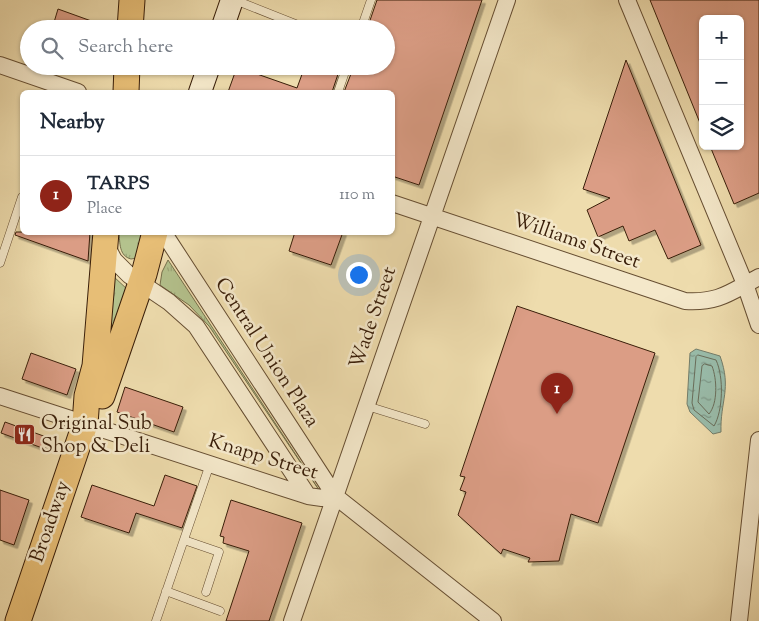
<!DOCTYPE html>
<html lang="en">
<head>
<meta charset="utf-8">
<style>
	:root { --surface:#fff; --page:#f6f6f7; --text:#1f2937; --muted:#747a83; --line:#e0e1e3; --accent:#8f2418 }
	body { margin:0; font-family:"Sorts Mill Goudy",serif; background:var(--page); color:var(--text) }
	.controls { position:absolute; right:15px; top:15px; display:grid; overflow:hidden; border-radius:8px; box-shadow:0 1px 4px #0004 }
	.controls button { width:45px; height:45px; display:grid; place-items:center; padding:0; border:0; border-bottom:1px solid var(--line); background:var(--surface); color:var(--text); font:25px sans-serif }
	.you { position:absolute; left:358px; top:274px; width:18px; height:18px; margin:-12px; border:4px solid #fff; border-radius:50%; background:#1a73e8; box-shadow:0 0 0 8px #1a73e833 }
	.badge { display:grid; place-items:center; width:32px; height:32px; border-radius:50%; background:var(--accent); color:#fff; font-size:16px; font-weight:700 }
	.pin { position:absolute; translate:-50% -41px; filter:drop-shadow(0 1px 2px #0008) }
	.pin::after { content:''; position:absolute; top:26px; width:18px; height:15px; background:inherit; clip-path:polygon(0 0,100% 0,50% 100%) }
	.list { margin:0; padding:0; list-style:none }
	h2 { display:flex; justify-content:space-between; align-items:center; height:65px; margin:0; padding:0 20px; font-size:21px }
	h2 small { font-size:16px; font-weight:400; color:var(--muted) }
	.list li { display:grid; grid-template-columns:32px 1fr auto; gap:15px; align-items:center; box-sizing:border-box; height:80px; padding:0 20px; border-top:1px solid var(--line) }
	.list b { display:block; font-size:19px; white-space:nowrap }
	.list p { margin:0; font-size:16px; white-space:nowrap; color:var(--muted) }
	.list em { font-size:16px; font-style:normal; color:var(--muted) }
	.icon { flex:none; width:28px; height:28px; fill:none; stroke:currentColor; stroke-width:2; stroke-linecap:round; stroke-linejoin:round }
	.map { position:relative; flex:none; width:759px; height:621px; overflow:hidden }
	.search { position:absolute; background:var(--surface); box-shadow:0 1px 4px #0004; left:20px; top:20px; width:375px; height:55px; display:flex; align-items:center; gap:12px; box-sizing:border-box; padding:0 18px; border-radius:28px; color:var(--muted); font-size:19px }
	.panel { position:absolute; background:var(--surface); box-shadow:0 1px 4px #0004; left:20px; top:90px; width:375px; height:145px; border-radius:8px }
	.map>svg:first-child { display:block }
	.park { fill:url(#park-tufts); stroke:#76704b }
	.water { fill:url(#water-ripples); stroke:#737d6a }
	.lines { fill:none; stroke-linecap:round; stroke-linejoin:round }
	.shore { stroke:#696d5a; stroke-width:1 }
	.building { fill:#db9d85; stroke:#391e09; filter:url(#shadow) }
	.lane-casing { stroke:#664e32; stroke-width:9 }
	.street-casing { stroke:#664e32; stroke-width:18 }
	.secondary-casing { stroke:#391e09; stroke-width:24 }
	.primary-casing { stroke:#391e09; stroke-width:27 }
	.lane { stroke:#f4e8ca; stroke-width:8 }
	.street { stroke:#f4e8ca; stroke-width:16 }
	.secondary { stroke:#f4e8ca; stroke-width:22 }
	.primary { stroke:#e7be76; stroke-width:25 }
	.labels { text-anchor:middle; dominant-baseline:central; stroke-width:5; stroke-linejoin:round; paint-order:stroke }
	.street-label { font-size:20px; fill:#391e09; stroke:#f4e8ca }
	.poi-label { font-size:20px; fill:#391e09; stroke:#f4e8ca; text-anchor:start }
</style>
</head>
<body>
<div class="map">
<svg width="759" height="621" viewBox="0 0 759 621">
	<defs>
		<pattern id="park-tufts" width="24" height="20" patternUnits="userSpaceOnUse" patternTransform="scale(1.25)"><rect width="24" height="20" fill="#b4c28d"/><path d="M3 7l-1-3M5 7V3M7 7l1-3M15 17l-1-3M17 17v-4M19 17l1-3" fill="none" stroke="#9ca678"/></pattern>
		<pattern id="water-ripples" width="26" height="14" patternUnits="userSpaceOnUse" patternTransform="scale(1.25)"><rect width="26" height="14" fill="#99bcaa"/><path d="M2 4q2-2 4 0t4 0M15 11q2-2 4 0t4 0" fill="none" stroke="#7e9889"/></pattern>
		<filter id="shadow"><feDropShadow dx="3.5" dy="3.5" stdDeviation="0" flood-color="#0004"/></filter>
	</defs>
	<rect width="100%" height="100%" fill="#eedcad"/>
	<filter id="stains"><feTurbulence type="fractalNoise" baseFrequency=".004" numOctaves="4"/><feColorMatrix values="0 0 0 0 .2 0 0 0 0 .09 0 0 0 0 .02 0 0 0 .5 -.17"/></filter>
	<radialGradient id="worn" r=".72"><stop offset=".6" stop-color="#630" stop-opacity="0"/><stop offset="1" stop-color="#630" stop-opacity=".3"/></radialGradient>
	<path class="park" d="M119,233H143L137,258L131,259C119,256 120,243 119,233Z
		M168,260L323,496L209,326L189,305L160,285L162,272Z
		M113,276L128,290L108,341Z"/>
	<path class="water" d="M696,349L720,356C732,389 720,401 721,432L713,434L690,412L687,404L690,353Z"/>
	<g class="lines">
		<path class="shore" d="M698,355L716,360C724,377 723,411 714,426L694,410L692,403L696,357Z
			M705,364L712,366C717,379 718,403 709,414L698,402L702,366Z"/>
	</g>
	<path class="building" d="M377,0H482L419,185L392,176V92H344L354,66H386V29H367Z
		M650,0H759V193L734,204L710,146H740V19H703L702,128Z
		M58,9L108,27V29H52Z
		M626,60L701,245L668,259L655,230L629,241L623,226L598,237L587,210L610,198L583,189Z
		M305,66H317L338,74L332,92H228L237,67L297,88Z
		M16,232H90L88,261L15,235Z
		M295,232H343L331,265L289,251Z
		M517,306L655,353L598,523L571,514L559,561L528,562L530,558L503,549L501,554L458,515L466,492L460,490L465,477L460,476Z
		M31,353L76,369L67,395L22,379Z
		M125,387L183,407L174,432L117,412Z
		M5,422L49,438L45,449L1,433Z
		M165,475L197,486L182,528L136,513L129,533L81,517L92,485L154,506Z
		M0,490L29,500L14,545L0,540Z
		M231,500L302,523L269,621H226L249,551L223,543L224,537L220,536Z"/>
	<g class="lines">
		<defs>
			<path id="lane" d="M235,0L308,29
				M361,29L371,0
				M338,92L347,66
				M0,263L22,197
				M367,406L425,424
				M184,540L219,552L206,592
				M166,591L220,611
				M156,621L210,464"/>
			<path id="street" d="M627,0L745,284L759,325
				M0,65L78,92
				M392,203L685,301C720,303 730,292 759,277
				M163,232L335,496L493,621
				M106,245L114,260L129,275L169,302L196,326L308,496
				M0,396L308,496L322,498L335,496
				M292,621L507,0
				M739,621L759,440"/>
			<path id="secondary" d="M222,29L232,0
				M200,92L209,66"/>
			<path id="primary" d="M130,29L132,0
				M126,92L127,66
				M102,396L144,274L155,232
				M18,621L85,424L87,396L95,366L106,232"/>
		</defs>
		<use href="#lane" class="lane-casing"/>
		<use href="#street" class="street-casing"/>
		<use href="#secondary" class="secondary-casing"/>
		<use href="#primary" class="primary-casing"/>
		<use href="#lane" class="lane"/>
		<use href="#street" class="street"/>
		<use href="#secondary" class="secondary"/>
		<use href="#primary" class="primary"/>
	</g>
	<defs>
		<symbol id="restaurant-square" viewBox="-11 -11 22 22"><rect x="-9" y="-9" width="18" height="18" rx="4" fill="#8f2418" stroke="#f4e8ca"/><path d="M-5-6h1v4h1v-4h1v4h1v-4h1v5L-1.5 .5V6h-2V.5L-5-1ZM5-6V6H3V1.5H1.5Q1.5-4 5-6Z" fill="#fff"/></symbol>
	</defs>
	<g fill-rule="evenodd">
		<use href="#restaurant-square" x="12" y="422" width="25" height="25"/>
	</g>
	<g class="labels">
		<g class="street-label">
			<text transform="translate(576 242) rotate(19)">Williams Street</text>
			<text transform="translate(374 318) rotate(-71)">Wade Street</text>
			<text transform="translate(266 353) rotate(57)">Central Union Plaza</text>
			<text transform="translate(263 458) rotate(17)">Knapp Street</text>
			<text transform="translate(51 522) rotate(-71)">Broadway</text>
		</g>
		<g class="poi-label">
			<text x="41" y="424">Original Sub<tspan x="41" dy="23">Shop &amp; Deli</tspan></text>
		</g>
	</g>
	<rect width="100%" height="100%" filter="url(#stains)"/>
	<rect width="100%" height="100%" fill="url(#worn)"/>
</svg>
<div class="controls">
<button>+</button>
<button>−</button>
<button><svg class="icon" aria-label="layers" viewBox="0 0 24 24"><path d="M12 4l9 5-9 5-9-5zM3 14l9 5 9-5"/></svg></button>
</div>
<div class="you"></div>
<div class="pin badge" style="left:557px;top:414px">1</div>
<div class="search"><svg class="icon" aria-label="search" viewBox="0 0 24 24"><circle cx="10" cy="10" r="6"/><path d="M15 15l6 6"/></svg>Search here</div>
<section class="panel">
<h2>Nearby<small></small></h2>
<ul class="list">
<li><span class="badge">1</span><div><b>TARPS</b><p>Place</p></div><em>110 m</em></li>
</ul>
</section>
</div>
</body>
</html>
